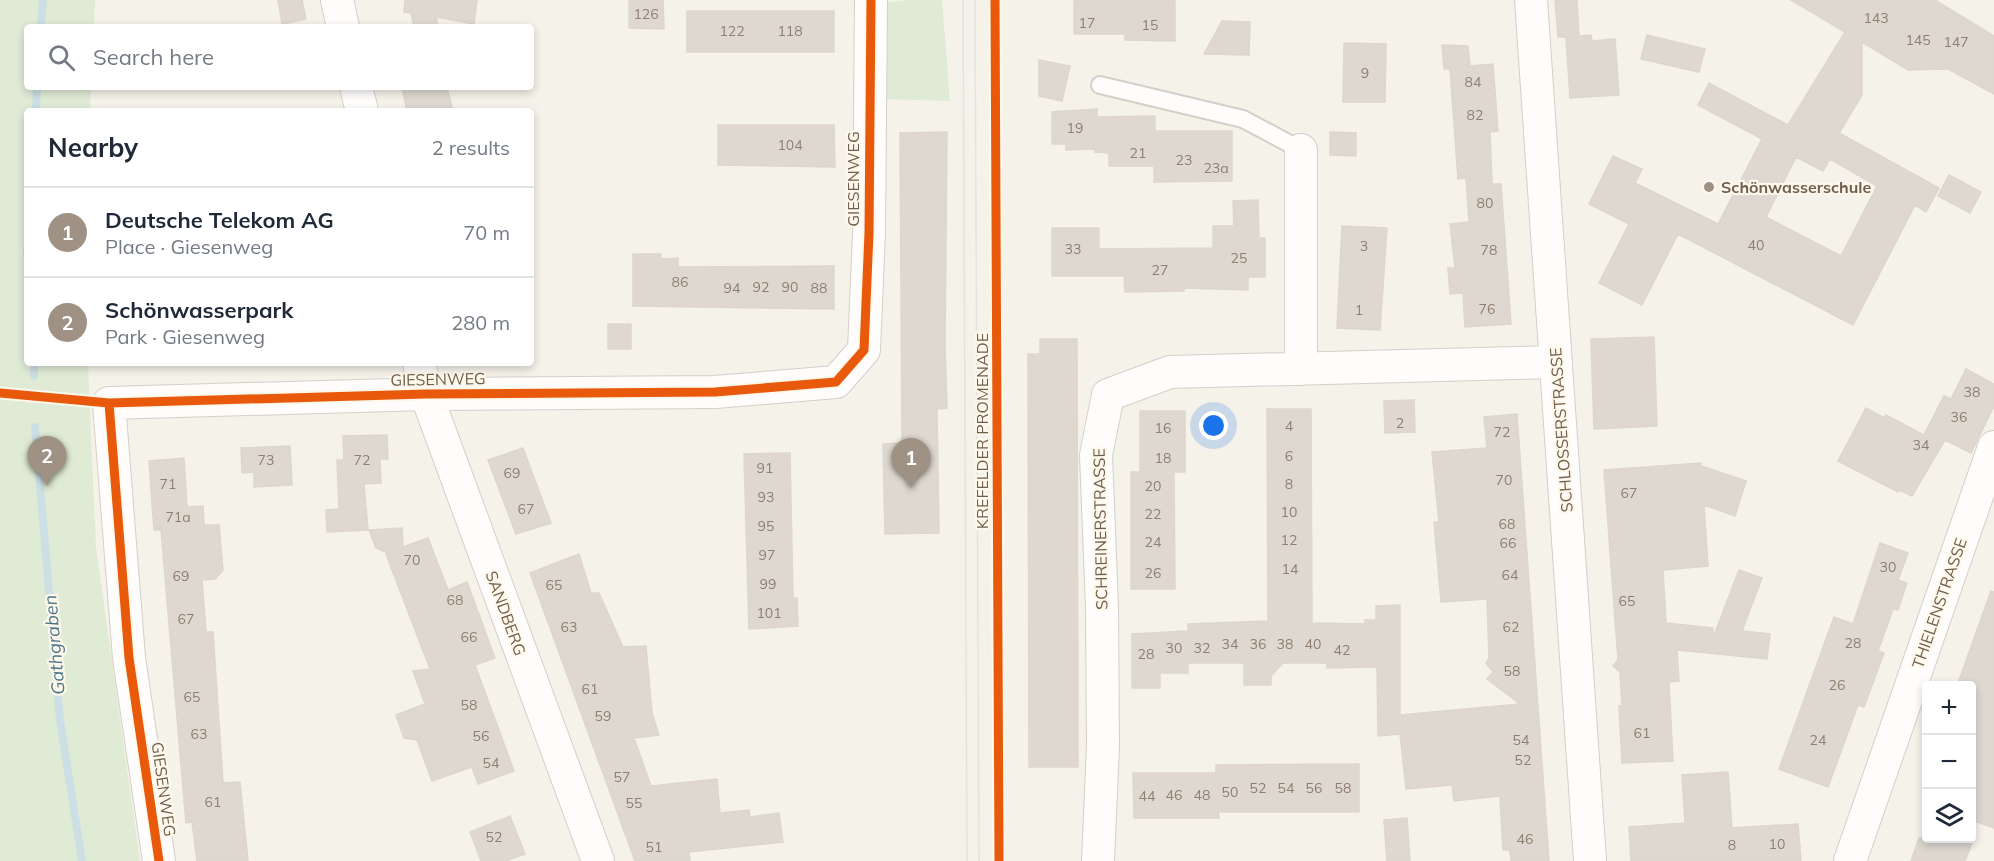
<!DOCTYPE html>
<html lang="en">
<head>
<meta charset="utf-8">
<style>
	:root { --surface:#fff; --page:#f6f6f7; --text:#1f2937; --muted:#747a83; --line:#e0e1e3; --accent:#9f9284 }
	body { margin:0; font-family:Mulish,sans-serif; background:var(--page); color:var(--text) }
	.controls { position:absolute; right:18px; bottom:18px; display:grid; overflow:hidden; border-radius:6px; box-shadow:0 3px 9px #0003 }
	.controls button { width:54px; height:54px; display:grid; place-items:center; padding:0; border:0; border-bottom:2px solid var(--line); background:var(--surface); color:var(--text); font:30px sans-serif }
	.you { position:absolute; left:1214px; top:426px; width:21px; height:21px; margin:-15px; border:4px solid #fff; border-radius:50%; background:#1a73e8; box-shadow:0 0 0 9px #1a73e833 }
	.badge { display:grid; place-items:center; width:39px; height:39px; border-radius:50%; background:var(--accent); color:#fff; font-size:20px; font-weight:700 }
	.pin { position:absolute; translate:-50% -50px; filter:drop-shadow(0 2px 3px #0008) }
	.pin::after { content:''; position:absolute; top:32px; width:21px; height:18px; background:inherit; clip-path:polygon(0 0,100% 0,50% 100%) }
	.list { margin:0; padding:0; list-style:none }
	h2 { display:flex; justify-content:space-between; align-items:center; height:78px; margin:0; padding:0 24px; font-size:26px }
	h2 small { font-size:20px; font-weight:400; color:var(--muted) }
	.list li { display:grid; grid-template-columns:39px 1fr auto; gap:18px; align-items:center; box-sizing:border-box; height:90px; padding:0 24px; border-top:2px solid var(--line) }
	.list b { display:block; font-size:22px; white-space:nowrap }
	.list p { margin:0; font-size:20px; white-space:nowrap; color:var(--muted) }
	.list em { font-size:20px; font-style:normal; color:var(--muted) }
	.icon { flex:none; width:33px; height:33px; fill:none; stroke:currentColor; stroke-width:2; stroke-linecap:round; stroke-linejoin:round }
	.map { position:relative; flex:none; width:1994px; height:861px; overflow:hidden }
	.search { position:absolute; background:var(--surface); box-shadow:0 3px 9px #0003; left:24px; top:24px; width:510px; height:66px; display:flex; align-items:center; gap:15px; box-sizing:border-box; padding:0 21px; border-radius:6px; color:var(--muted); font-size:22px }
	.panel { position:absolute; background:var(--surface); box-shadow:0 3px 9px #0003; left:24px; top:108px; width:510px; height:258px; border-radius:6px }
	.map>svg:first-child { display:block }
	.green { fill:#e0ebd6 }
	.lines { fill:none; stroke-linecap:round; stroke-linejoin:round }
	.stream { stroke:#ccdfe4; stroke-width:8 }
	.building { fill:#ded8d0; stroke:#ddd6cd; stroke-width:1.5; fill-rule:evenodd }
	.service-casing { stroke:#d4cfc8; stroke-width:20 }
	.minor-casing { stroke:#d4cfc8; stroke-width:34 }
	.service { stroke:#fefdfc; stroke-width:16 }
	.minor { stroke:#fefdfc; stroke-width:32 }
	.tram { stroke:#e5e2e4; stroke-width:1.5 }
	.cycleway-casing { stroke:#fdf8eb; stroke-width:13 }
	.cycleway { stroke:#e8590c; stroke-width:9 }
	.poi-dot { fill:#9f9284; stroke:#fdf8eb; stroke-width:2 }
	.labels { text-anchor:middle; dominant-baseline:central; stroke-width:4.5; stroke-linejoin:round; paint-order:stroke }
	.number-label { font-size:14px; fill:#8e7f70 }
	.street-label { font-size:16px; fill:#705e4d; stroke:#fdf8eb }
	.poi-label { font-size:16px; font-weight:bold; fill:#705e4d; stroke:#fdf8eb; text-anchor:start }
	.water-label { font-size:18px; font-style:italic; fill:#4c7688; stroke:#fdf8eb }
</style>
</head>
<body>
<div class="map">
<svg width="1994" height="861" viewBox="0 0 1994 861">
	<rect width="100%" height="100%" fill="#f5f2ea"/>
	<path class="green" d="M0,0H95L94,27H27V87H91L90,111H27V363H88L96,547L140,861H0Z
		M909,0H942L950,101L875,99L876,3Z"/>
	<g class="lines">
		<path class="stream" d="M41,27L43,0
			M36,111L37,87
			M27,250V256
			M34,363V376
			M35,427L60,720L82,861"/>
	</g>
	<path class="building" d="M278,0H302L306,19L282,24Z
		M405,0H477L474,24L436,17L438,27H414L411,13L404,12Z
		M629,0H663L664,29L629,28Z
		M1074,0L1175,1V41L1125,40V34H1074Z
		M1555,0H1577L1579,36L1591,35L1592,41L1615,39L1619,95L1570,98L1566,37H1558Z
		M1791,0H1935L1994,36V94L1948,69L1908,70L1862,42V95L1839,133L1939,188L1926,212L1915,205L1853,325L1678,234L1642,305L1599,283L1629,224L1589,204L1613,156L1642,169L1635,183L1718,224L1762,139L1698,105L1709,83L1788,125L1845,32ZM1796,157L1823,171L1830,159L1877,186L1841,256L1766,217Z
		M687,11H834V52H687Z
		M1222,21L1250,22L1249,55L1204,54Z
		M1647,35L1705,49L1699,72L1641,59Z
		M1344,43L1386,44L1385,102H1343Z
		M1442,45L1468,46L1470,66L1493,64L1498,131L1490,132L1492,184H1501L1511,324L1465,327L1463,293L1450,294L1448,268H1455L1450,224L1469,222L1466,178L1458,179L1450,69H1444Z
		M1039,60L1070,66L1062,101L1039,96Z
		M402,87H447L453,111H407Z
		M1097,109V117L1155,116V131H1232V181L1154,182V166H1109V153L1095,152V149L1066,150V144H1052V112Z
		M718,125H834L835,167L718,165Z
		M947,132L945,347L947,408L937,409L939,533L885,534L883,444L902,443L900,133Z
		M1330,132L1356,133V156L1330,155Z
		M1949,175L1981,192L1970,213L1938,196Z
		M1258,200L1259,238H1265V277H1248V290L1184,288V291L1125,292L1124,276H1052V228H1099V249L1213,248V226H1234L1233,201Z
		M1342,226L1387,228L1380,330L1337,328Z
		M633,254H661V259L678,258V267L834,266V309L633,306Z
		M608,324H631V349H608Z
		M1654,337L1657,426L1594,429L1591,339Z
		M1040,339H1077L1078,767H1029L1028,354H1040Z
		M1966,369L1994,384V406L1971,453L1945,440L1912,496L1899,490L1898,492L1838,461L1866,408L1884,418L1886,415L1924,435L1944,396L1951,399Z
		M1414,400L1415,432L1385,433L1384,401Z
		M1267,409H1311L1312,623L1365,624V620H1376V606L1400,605V715L1520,704L1487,679L1493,672L1486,663L1489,658L1487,599L1441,602L1434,522H1439L1432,452L1487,448L1484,417L1517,414L1549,861H1511L1510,850H1503L1500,796L1454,801L1452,785L1406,789L1400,734L1378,736L1377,667L1327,668V663H1283L1271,676V685H1244V663H1188V673H1160V688H1132V634L1188,631V624L1268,621Z
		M1140,411H1185V472H1174L1175,589H1131V472H1140Z
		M387,435L388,459H380L381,483L364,484L368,530L327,532L326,510L339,509L337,460H344L343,436Z
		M290,446L292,485L254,487V472L242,473L241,448Z
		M523,448L551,523L516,534L488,460Z
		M790,453L793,599L797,598L798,626L749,629L744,454Z
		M184,458L187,507L203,506L204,525H219L223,570L215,579L202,580L206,632H213L223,783L240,782L248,861H197L192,822L186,823L161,530H154L149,461Z
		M1701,463V466L1746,481L1735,516L1704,505L1708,566L1663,570L1666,623L1713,628V638L1739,570L1762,578L1742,631L1770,634L1767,659L1677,650L1679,681L1669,682L1673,761L1622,763L1619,706H1622L1620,672L1613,666L1618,660L1604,470Z
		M402,528L403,547L428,538L448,590L467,582L495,658L475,665L514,771L478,784L472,767L432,781L417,740L404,738L396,715L425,704L413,671L430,669L386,554L388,553L376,548L369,530Z
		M1880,543L1908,553L1898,580L1907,583L1898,610L1893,609L1878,651L1884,653L1864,707L1858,705L1828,787L1779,769L1834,617L1853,624Z
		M579,554L591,593H599L623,647L646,646L652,713L659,735L634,738L651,786L717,779L720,813L749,810L750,817L779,813L783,842L689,852L690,861H635L530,573Z
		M1991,591L1994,592V828L1971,820V686H1957Z
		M1359,764V812H1218L1219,818H1134L1133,773H1216V765Z
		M1728,772L1732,828L1798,824L1801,861H1631L1629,827L1685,823L1682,775Z
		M510,816L525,854L506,861H481L470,832Z
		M1407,818L1410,861H1387L1384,820Z
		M1919,838H1974L1965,861H1911Z"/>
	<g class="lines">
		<defs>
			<path id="service" d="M1100,85L1243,119L1301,150"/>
			<path id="minor" d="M337,0L343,27
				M1531,0L1590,861
				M356,87L362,111
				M1301,150V369
				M419,363L426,394L598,861
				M159,861L129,658L109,403L426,394L715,392L836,382L864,350L869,233L871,0
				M1098,861L1103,746L1102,607L1096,455L1108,395L1170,372L1556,362
				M1850,861L1994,447"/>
		</defs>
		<use href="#service" class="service-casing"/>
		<use href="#minor" class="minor-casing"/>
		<use href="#service" class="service"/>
		<use href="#minor" class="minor"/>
		<path class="tram" d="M963,0L967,861
			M975,0L979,861"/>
		<defs>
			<path id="cycleway" d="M995,0L999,861
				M0,393L109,403
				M159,861L129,658L109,403L426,394L715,392L836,382L864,350L869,233L871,0"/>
		</defs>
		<use href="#cycleway" class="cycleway-casing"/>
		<use href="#cycleway" class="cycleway"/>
	</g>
	<circle class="poi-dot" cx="1709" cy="187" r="6"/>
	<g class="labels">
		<g class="number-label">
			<text x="646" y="14">126</text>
			<text x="1876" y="18">143</text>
			<text x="1087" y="23">17</text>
			<text x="1150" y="25">15</text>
			<text x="732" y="31">122</text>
			<text x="790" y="31">118</text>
			<text x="1918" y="40">145</text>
			<text x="1956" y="42">147</text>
			<text x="1365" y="73">9</text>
			<text x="1473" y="82">84</text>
			<text x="1475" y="115">82</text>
			<text x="1075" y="128">19</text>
			<text x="790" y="145">104</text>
			<text x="1138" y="153">21</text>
			<text x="1184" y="160">23</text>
			<text x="1216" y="168">23a</text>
			<text x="1485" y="203">80</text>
			<text x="1756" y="245">40</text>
			<text x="1364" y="246">3</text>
			<text x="1073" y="249">33</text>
			<text x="1489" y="250">78</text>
			<text x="1239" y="258">25</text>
			<text x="1160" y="270">27</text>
			<text x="680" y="282">86</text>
			<text x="761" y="287">92</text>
			<text x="790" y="287">90</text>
			<text x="732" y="288">94</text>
			<text x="819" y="288">88</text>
			<text x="1487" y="309">76</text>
			<text x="1359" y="310">1</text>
			<text x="1972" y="392">38</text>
			<text x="1959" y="417">36</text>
			<text x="1400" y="423">2</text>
			<text x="1289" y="426">4</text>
			<text x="1163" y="428">16</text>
			<text x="1502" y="432">72</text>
			<text x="1921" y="445">34</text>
			<text x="1289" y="456">6</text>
			<text x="1163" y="458">18</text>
			<text x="266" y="460">73</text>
			<text x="362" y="460">72</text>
			<text x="765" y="468">91</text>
			<text x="512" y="473">69</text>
			<text x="1504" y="480">70</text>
			<text x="168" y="484">71</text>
			<text x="1289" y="484">8</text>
			<text x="1153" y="486">20</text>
			<text x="1629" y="493">67</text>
			<text x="766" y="497">93</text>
			<text x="526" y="509">67</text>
			<text x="1289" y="512">10</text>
			<text x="1153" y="514">22</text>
			<text x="178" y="517">71a</text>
			<text x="1507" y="524">68</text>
			<text x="766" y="526">95</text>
			<text x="1289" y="540">12</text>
			<text x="1153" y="542">24</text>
			<text x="1508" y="543">66</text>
			<text x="767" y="555">97</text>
			<text x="412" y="560">70</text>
			<text x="1888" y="567">30</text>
			<text x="1290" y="569">14</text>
			<text x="1153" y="573">26</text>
			<text x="1510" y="575">64</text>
			<text x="181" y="576">69</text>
			<text x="768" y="584">99</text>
			<text x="554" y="585">65</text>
			<text x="455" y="600">68</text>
			<text x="1627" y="601">65</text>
			<text x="769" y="613">101</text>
			<text x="186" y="619">67</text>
			<text x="569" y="627">63</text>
			<text x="1511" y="627">62</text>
			<text x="469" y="637">66</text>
			<text x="1853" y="643">28</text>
			<text x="1230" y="644">34</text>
			<text x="1258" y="644">36</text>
			<text x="1285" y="644">38</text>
			<text x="1313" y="644">40</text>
			<text x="1174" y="648">30</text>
			<text x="1202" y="648">32</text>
			<text x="1342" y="650">42</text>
			<text x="1146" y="654">28</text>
			<text x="1512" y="671">58</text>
			<text x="1837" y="685">26</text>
			<text x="590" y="689">61</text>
			<text x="192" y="697">65</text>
			<text x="469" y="705">58</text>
			<text x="603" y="716">59</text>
			<text x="1642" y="733">61</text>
			<text x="199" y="734">63</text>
			<text x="481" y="736">56</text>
			<text x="1521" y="740">54</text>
			<text x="1818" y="740">24</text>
			<text x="1523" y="760">52</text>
			<text x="491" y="763">54</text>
			<text x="622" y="777">57</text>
			<text x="1258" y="788">52</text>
			<text x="1286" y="788">54</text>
			<text x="1314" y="788">56</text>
			<text x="1343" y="788">58</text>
			<text x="1230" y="792">50</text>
			<text x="1174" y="795">46</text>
			<text x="1202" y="795">48</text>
			<text x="1147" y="796">44</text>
			<text x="213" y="802">61</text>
			<text x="634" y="803">55</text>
			<text x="494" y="837">52</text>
			<text x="1525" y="839">46</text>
			<text x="1777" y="844">10</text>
			<text x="1732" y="845">8</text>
			<text x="654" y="847">51</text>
		</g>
		<g class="street-label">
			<text transform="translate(853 179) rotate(-90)">GIESENWEG</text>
			<text transform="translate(438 379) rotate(-1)">GIESENWEG</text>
			<text transform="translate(1561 430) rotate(-94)">SCHLOSSERSTRASSE</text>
			<text transform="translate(982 431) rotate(-90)">KREFELDER PROMENADE</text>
			<text transform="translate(1100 529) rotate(-91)">SCHREINERSTRASSE</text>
			<text transform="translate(1939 603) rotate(-71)">THIELENSTRASSE</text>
			<text transform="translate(506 613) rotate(70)">SANDBERG</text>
			<text transform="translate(164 789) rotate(82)">GIESENWEG</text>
		</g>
		<g class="poi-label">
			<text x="1721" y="187">Schönwasserschule</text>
		</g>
		<g class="water-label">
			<text transform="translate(54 645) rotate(-95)">Gathgraben</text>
		</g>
	</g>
</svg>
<div class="controls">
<button>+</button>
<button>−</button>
<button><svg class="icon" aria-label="layers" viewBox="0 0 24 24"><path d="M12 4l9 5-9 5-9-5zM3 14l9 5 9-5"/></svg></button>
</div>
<div class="you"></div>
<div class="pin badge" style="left:911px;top:488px">1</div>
<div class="pin badge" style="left:47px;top:486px">2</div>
<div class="search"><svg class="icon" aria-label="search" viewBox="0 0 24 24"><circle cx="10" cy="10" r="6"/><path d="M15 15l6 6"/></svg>Search here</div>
<section class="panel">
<h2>Nearby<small>2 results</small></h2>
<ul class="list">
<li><span class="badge">1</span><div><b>Deutsche Telekom AG</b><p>Place · Giesenweg</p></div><em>70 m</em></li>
<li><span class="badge">2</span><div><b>Schönwasserpark</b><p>Park · Giesenweg</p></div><em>280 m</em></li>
</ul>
</section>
</div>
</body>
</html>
